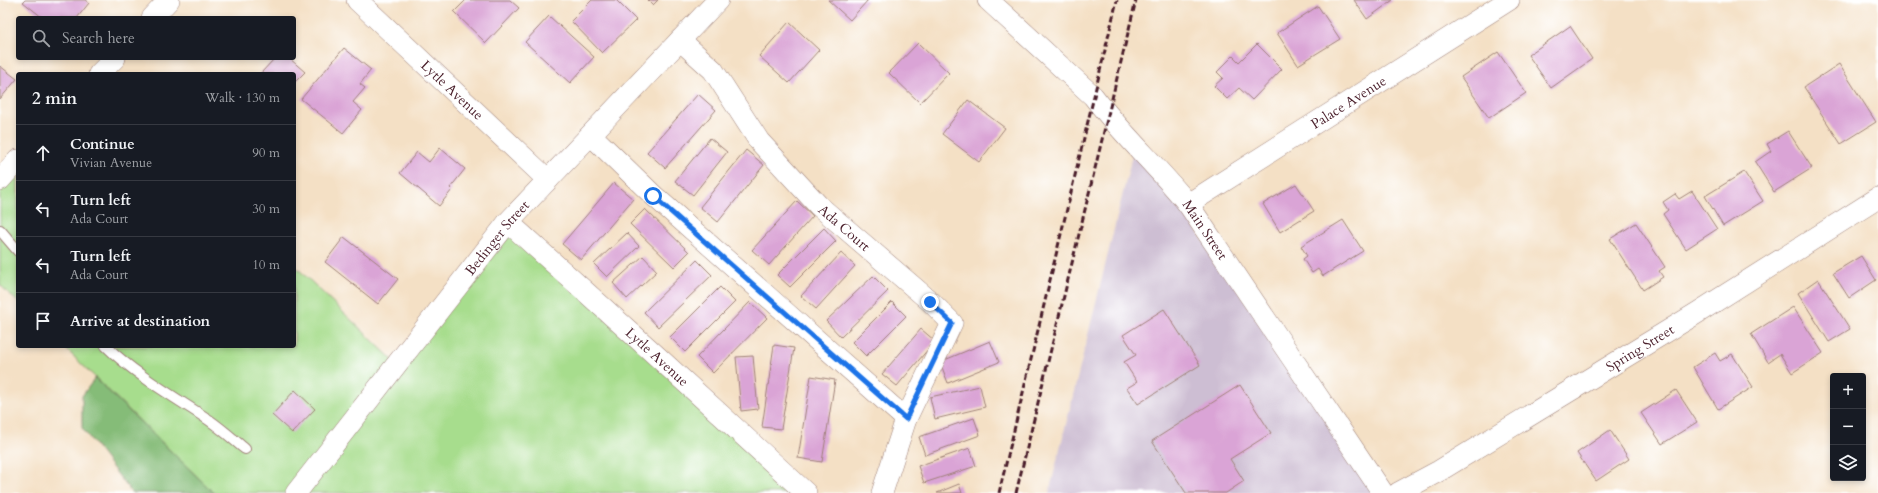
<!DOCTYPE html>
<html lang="en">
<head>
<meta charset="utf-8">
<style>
	:root { --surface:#171b24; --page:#242831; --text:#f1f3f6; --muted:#9ea1a6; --line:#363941 }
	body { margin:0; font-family:Cardo,serif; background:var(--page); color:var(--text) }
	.controls { position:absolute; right:12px; bottom:12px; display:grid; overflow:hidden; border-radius:4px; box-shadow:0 2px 6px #0003 }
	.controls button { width:36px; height:36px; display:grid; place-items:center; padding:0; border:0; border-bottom:1px solid var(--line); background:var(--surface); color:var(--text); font:20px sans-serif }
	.stop { position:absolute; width:12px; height:12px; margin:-9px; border:3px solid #1a73e8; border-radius:50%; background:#fff }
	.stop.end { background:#1a73e8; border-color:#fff; box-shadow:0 1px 4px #0008 }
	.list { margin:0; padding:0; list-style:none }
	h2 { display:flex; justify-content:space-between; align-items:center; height:52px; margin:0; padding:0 16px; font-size:17px }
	h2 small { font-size:13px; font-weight:400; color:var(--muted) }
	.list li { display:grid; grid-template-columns:26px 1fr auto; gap:12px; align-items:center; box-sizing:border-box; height:56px; padding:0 16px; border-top:1px solid var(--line) }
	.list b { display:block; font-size:15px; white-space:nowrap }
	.list p { margin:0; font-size:13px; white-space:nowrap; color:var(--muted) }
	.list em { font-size:13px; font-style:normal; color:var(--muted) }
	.icon { flex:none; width:22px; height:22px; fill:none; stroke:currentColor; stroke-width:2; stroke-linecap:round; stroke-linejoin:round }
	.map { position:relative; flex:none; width:1878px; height:493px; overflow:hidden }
	.search { position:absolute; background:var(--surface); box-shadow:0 2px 6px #0003; left:16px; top:16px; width:280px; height:44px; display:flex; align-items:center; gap:10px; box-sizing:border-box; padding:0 14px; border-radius:4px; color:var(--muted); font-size:15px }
	.panel { position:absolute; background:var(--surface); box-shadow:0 2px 6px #0003; left:16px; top:72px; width:280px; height:276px; border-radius:4px }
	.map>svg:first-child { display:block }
	.industrial { fill:#cdbed3 }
	.green { fill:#a7dd8d; stroke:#787e5c }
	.forest { fill:#85bc78; stroke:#686e52 }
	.building { fill:#daa4d6 }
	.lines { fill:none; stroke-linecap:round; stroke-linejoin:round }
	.lane-casing { stroke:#9f8078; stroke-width:12 }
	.street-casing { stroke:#9f8078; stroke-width:22 }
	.lane { stroke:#fff; stroke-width:10 }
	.street { stroke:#fff; stroke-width:21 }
	.rail { stroke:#4a1f2b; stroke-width:3; stroke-dasharray:6 3; stroke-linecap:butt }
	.route { stroke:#1a73e8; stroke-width:5 }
	.labels { text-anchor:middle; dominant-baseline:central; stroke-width:3; stroke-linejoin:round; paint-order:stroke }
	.street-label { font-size:14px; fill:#4a1f2b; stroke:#fff }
</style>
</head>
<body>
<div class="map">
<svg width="1878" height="493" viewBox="0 0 1878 493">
	<rect width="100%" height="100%" fill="#fff"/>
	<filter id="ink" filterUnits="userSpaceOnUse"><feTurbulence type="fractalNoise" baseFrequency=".025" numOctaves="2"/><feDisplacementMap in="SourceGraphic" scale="8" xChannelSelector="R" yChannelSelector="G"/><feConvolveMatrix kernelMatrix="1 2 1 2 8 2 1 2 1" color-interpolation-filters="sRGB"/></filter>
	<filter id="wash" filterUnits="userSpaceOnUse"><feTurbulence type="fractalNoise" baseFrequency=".012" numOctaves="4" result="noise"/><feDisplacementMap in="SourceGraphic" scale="16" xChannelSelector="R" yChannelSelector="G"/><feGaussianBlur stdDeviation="0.9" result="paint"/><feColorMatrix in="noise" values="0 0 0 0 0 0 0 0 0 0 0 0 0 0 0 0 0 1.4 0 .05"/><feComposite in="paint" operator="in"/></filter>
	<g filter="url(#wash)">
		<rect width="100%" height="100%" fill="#f4e0c5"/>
		<path class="industrial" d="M1135,144L1383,493H1049Z"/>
		<path class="green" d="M18,165V302L0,285V180Z
			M508,222L806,493H214L63,346H294V265L397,364Z"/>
		<path class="forest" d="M95,378L214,493H132L82,428V396Z"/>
		<g id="blocks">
			<path class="building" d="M25,0H85L89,3L77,18H43L23,2Z
				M466,0H510L519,8L486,43L454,12Z
				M592,0H616L636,20L602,53L571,21Z
				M648,0H658L653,5Z
				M828,0H868L850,20Z
				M1354,0H1393L1367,19Z
				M1318,6L1340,39L1298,65L1277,33Z
				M549,16L594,57L570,83L525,42Z
				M789,22L819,50L789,83L759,56Z
				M1570,26L1592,59L1551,88L1528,55Z
				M918,43L949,73L920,103L889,73Z
				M1257,44L1282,69L1252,100L1239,88L1227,99L1214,86L1223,78L1217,72L1233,56L1239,62Z
				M344,48L371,70L360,84L365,88L353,102L362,110L343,133L301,99Z
				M1498,52L1526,93L1489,118L1461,77Z
				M275,58H289L305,72L294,83V74H260Z
				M1839,64L1876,122L1841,144L1804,87Z
				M0,66L17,79L0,99Z
				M698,94L716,110L665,168L647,152Z
				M968,100L1005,128L979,162L942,134Z
				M1788,131L1812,168L1774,192L1755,162L1771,151L1767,144Z
				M710,138L727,152L693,195L675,181Z
				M440,148L465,169L450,188L452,190L439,206L400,173L417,152L429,162Z
				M746,150L764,165L718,222L700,207Z
				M1744,172L1763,201L1723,226L1705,196Z
				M614,183L633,199L581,260L562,244Z
				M1296,184L1314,211L1280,232L1263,204Z
				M1692,191L1717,229L1686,249L1663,214L1668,210L1663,202L1675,194L1679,199Z
				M797,201L813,216L769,265L752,250Z
				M645,209L689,252L674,267L630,224Z
				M1343,220L1363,251L1323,276L1318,269L1312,273L1303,259L1307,256L1301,246Z
				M1636,223L1665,267L1659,271L1663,277L1643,290L1610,239Z
				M824,228L836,241L790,287L777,275Z
				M627,233L639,246L607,277L594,264Z
				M344,237L398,279L378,304L325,262Z
				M841,253L855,266L816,309L801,296Z
				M643,256L657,271L627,299L613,283Z
				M1861,256L1876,280L1849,298L1833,273Z
				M697,260L712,275L658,327L644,312Z
				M873,276L888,291L841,337L826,321Z
				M1818,279L1850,329L1829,342L1798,293Z
				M720,287L735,302L685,352L670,337Z
				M750,302L767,318L713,373L697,357Z
				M892,302L906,316L866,356L852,342Z
				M1793,307L1823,353L1792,373L1780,354L1768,362L1751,334Z
				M1164,309L1200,365L1138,404L1127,388L1137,382L1124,362L1136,355L1123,335Z
				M921,329L935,341L897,386L882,374Z
				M990,341L999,362L948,383L940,362Z
				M774,345L794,348L781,429L762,427Z
				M1715,353L1720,361L1732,354L1753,387L1718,409L1693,367Z
				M753,356L758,409L741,411L736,357Z
				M811,376L835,380L822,462L798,458Z
				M1240,385L1271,433L1230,459L1244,481L1226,493H1186L1152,441Z
				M980,386L985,407L935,419L930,397Z
				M295,390L315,409L292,433L272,415Z
				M1676,390L1697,422L1662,444L1641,413Z
				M974,418L980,435L925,455L919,437Z
				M1610,430L1629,459L1596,481L1577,453Z
				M970,448L976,466L924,483L918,466Z
				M959,484L962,493H937Z"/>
		</g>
	</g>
	<g filter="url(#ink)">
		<use href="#blocks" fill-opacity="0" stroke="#9f8078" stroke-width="1"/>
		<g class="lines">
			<defs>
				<path id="lane" d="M0,230L18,251
					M106,346C137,376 173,396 209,420C222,429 233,439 245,449"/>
				<g id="street">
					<path id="s1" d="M357,0L548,180"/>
					<path id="s2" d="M988,0L1093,96C1122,134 1158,167 1188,204L1383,493"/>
					<path d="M152,18L169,0"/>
					<path id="s3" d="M680,40L713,70L759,141L818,205L931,302L952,323L906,419L882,493"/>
					<path d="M99,74L115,58"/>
					<path d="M591,135L653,195L906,419"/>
					<path d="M0,180L18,160"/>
					<path id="s4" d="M1188,204L1509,0"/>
					<path id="s5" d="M508,222L649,349L806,493"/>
					<path id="s6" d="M296,493L508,222L718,0"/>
					<path id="s7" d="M1398,493L1439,471L1697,313L1878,198"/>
				</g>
			</defs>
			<use href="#lane" class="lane-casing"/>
			<use href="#street" class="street-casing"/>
			<use href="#lane" class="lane"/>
			<use href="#street" class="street"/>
			<path class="rail" d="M999,493L1117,0
				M1016,493L1136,0"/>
		</g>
	</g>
	<g class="lines" filter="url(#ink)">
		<path class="route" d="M653,196L906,419L952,323L930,302"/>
	</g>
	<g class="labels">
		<g class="street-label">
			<text stroke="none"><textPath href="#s1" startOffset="131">Lytle Avenue</textPath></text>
			<text stroke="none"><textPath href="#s4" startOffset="190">Palace Avenue</textPath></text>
			<text stroke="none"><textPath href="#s3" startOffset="251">Ada Court</textPath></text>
			<text stroke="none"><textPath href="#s2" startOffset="317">Main Street</textPath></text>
			<text stroke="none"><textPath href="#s6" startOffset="325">Bedinger Street</textPath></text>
			<text stroke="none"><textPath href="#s7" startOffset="282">Spring Street</textPath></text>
			<text stroke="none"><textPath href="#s5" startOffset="201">Lytle Avenue</textPath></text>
		</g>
	</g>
</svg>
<div class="controls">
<button>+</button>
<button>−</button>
<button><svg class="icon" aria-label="layers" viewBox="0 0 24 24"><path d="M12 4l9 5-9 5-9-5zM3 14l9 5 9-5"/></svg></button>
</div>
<div class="stop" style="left:653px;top:196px"></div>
<div class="stop end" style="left:930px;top:302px"></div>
<div class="search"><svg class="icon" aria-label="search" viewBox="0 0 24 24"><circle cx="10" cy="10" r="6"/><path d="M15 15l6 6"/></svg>Search here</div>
<section class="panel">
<h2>2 min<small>Walk · 130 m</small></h2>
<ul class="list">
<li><svg class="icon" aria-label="ahead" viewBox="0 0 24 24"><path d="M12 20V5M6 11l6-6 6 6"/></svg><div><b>Continue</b><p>Vivian Avenue</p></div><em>90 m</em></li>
<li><svg class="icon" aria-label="left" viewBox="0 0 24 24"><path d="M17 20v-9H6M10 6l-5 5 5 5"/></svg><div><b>Turn left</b><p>Ada Court</p></div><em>30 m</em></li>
<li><svg class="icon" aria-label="left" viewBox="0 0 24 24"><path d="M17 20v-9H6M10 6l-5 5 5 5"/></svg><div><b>Turn left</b><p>Ada Court</p></div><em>10 m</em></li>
<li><svg class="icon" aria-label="arrive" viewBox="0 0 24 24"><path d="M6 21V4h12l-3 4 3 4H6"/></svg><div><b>Arrive at destination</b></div></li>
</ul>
</section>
</div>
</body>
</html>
